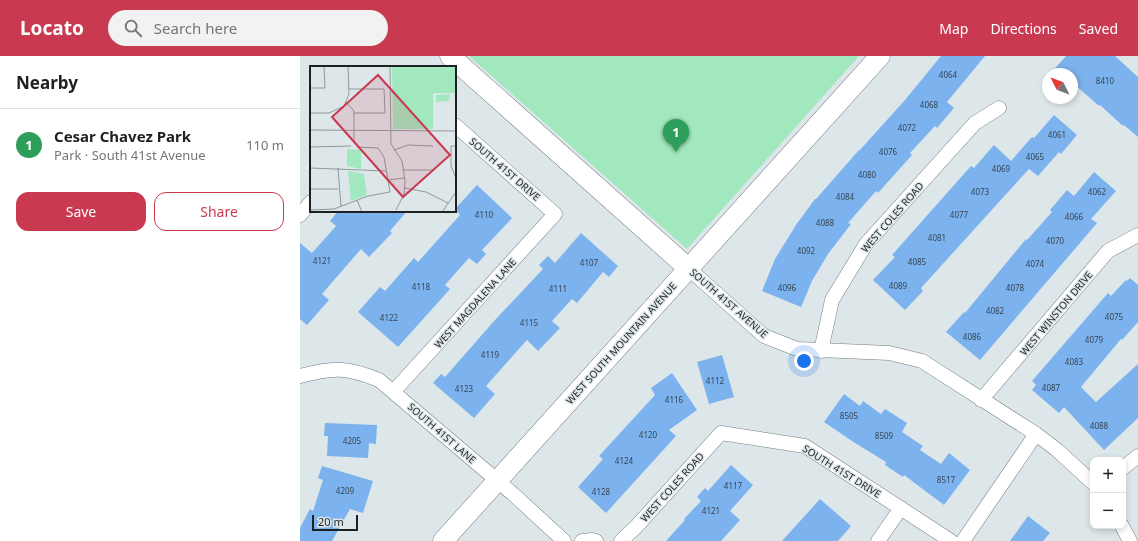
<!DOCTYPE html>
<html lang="en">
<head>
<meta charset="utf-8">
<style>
	:root { --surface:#fff; --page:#f2f2f2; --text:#202124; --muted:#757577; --line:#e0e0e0; --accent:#c9394f }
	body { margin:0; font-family:"Noto Sans",sans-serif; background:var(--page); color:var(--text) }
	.controls { position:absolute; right:12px; bottom:12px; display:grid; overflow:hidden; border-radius:8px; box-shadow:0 2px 6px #0003 }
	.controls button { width:36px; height:36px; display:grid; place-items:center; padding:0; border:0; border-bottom:1px solid var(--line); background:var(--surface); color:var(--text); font:20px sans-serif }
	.compass { position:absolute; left:742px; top:12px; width:36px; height:36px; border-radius:50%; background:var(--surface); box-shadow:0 2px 6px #0003; rotate:312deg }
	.scale { position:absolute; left:12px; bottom:10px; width:46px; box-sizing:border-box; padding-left:4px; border:2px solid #1e2122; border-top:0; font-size:11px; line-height:14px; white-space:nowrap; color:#1e2122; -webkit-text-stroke:3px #dde7ea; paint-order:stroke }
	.you { position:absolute; left:504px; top:305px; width:14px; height:14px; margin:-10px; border:3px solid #fff; border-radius:50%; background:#1a73e8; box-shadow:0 0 0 6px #1a73e833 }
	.badge { display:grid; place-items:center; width:26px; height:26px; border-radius:50%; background:var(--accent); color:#fff; font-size:13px; font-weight:700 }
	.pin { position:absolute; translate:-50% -33px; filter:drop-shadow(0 1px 2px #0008) }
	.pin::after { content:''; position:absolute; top:21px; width:14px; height:12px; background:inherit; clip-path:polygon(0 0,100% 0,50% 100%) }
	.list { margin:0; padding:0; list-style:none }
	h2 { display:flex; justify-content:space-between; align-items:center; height:52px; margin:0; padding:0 16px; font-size:17px }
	h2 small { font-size:13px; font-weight:400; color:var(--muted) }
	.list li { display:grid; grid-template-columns:26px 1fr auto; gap:12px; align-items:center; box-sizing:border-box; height:72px; padding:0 16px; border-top:1px solid var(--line) }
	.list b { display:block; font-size:15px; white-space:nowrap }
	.list p { margin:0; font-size:13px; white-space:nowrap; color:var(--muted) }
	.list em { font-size:13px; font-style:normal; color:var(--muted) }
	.actions { display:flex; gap:8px; padding:12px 16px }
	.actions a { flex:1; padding:9px 0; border:1px solid var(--accent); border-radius:12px; text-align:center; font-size:14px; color:var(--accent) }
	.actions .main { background:var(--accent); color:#fff }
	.icon { flex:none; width:22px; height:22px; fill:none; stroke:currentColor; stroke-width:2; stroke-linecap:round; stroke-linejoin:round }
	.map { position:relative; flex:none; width:838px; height:485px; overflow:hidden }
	header { display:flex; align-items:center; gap:24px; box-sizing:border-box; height:56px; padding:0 20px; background:var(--accent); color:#fff }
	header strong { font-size:19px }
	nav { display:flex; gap:22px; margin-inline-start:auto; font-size:14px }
	.search { width:280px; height:36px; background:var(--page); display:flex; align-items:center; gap:10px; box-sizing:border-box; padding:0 14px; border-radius:22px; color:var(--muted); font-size:15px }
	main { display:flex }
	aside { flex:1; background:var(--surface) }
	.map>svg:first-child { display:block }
	.green { fill:#a2e8be }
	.building { fill:#7cb2ed }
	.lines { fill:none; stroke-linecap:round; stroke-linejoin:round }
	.street-casing { stroke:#757d80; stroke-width:15 }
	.secondary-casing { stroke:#757d80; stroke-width:21 }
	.street { stroke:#fff; stroke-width:14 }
	.secondary { stroke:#fff; stroke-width:20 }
	.labels { text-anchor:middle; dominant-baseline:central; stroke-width:3; stroke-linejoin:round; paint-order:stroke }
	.number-label { font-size:8px; fill:#364555 }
	.street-label { font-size:10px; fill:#1e2122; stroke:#dde7ea }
	.inset-road { fill:none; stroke:#91989a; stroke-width:1 }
	.view { fill:#c9394f; fill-opacity:0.15; stroke:#c9394f; stroke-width:2 }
	.inset-edge { fill:none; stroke:#1e2122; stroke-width:2 }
</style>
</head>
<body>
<header>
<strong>Locato</strong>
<div class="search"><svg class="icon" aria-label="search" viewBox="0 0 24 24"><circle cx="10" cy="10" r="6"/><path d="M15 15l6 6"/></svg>Search here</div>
<nav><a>Map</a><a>Directions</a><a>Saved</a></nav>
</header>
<main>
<aside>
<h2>Nearby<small></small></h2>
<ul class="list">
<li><span class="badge" style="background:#2e9e5b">1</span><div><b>Cesar Chavez Park</b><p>Park · South 41st Avenue</p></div><em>110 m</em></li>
</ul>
<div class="actions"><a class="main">Save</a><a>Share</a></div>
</aside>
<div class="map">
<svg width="838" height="485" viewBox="0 0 838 485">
	<rect width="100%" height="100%" fill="#dde7ea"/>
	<path class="green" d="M169,0H559L387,193Z"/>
	<path class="building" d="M641,0H685L647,46L654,52L637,72L635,70L610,97L612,99L578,137L576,135L548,167L551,168L528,198L512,225L501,251L462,235L475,203L496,169L515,143H516L559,94V95L605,44Z
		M766,0H815L838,21V81L824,69L823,70L800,49L799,50L772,26V18H750Z
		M754,59L777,79L761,98L759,96L738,120L729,113L621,232L623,235L605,254L573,224L595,201L592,199L671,110L674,112L694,89L711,105L732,81L734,82Z
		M794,116L816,135L791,163L797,167L680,304L646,276L664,256L665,257L726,183L727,184L752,156L750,154L767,134L774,140Z
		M177,129L212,162L182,194L186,198L177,208L169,202L145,229L150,233L98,291L58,256L80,231L85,235L114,202L118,206L160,159L155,153Z
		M38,155H107L90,175L92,177L69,201L61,193L22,238L29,244L7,269L0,263V187L12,197L36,170L30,165Z
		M281,177L318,210L309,221L303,216L277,247L272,243L252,265L260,272L238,295L227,284L186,330L195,338L174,362L133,327L141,318L145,321L195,264L243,213L239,209L248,200L255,207Z
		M830,222L838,229V266L822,284L821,283L781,331L796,346L838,308V362L804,394L764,351L759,357L732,334L736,329L732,325L808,237L811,240L826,224L827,225Z
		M422,299L434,341L409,348L397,306Z
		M372,317L397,354L369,374L376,380L306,457L278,431L303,403L299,400L355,339L351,332Z
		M544,338L560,350L563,345L581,358L585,353L607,367L602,376L623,390L620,394L641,408L649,397L670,414L644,449L604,419L603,421L585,409L586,406L552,385L524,366Z
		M25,367L77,369L76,388L69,387L68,402L27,400L28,380H24Z
		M431,409L453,429L430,455L440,464L421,485H366L385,464L384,463L401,445L397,441L405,432L408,435Z
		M22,410L73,425L63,457L50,453L32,485H0V472L10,453L13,455L23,424L18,422Z
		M520,443L551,470L538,485H482Z
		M728,460L750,477L743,485H710Z"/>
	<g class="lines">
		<defs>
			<path id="street" d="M0,159L11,146
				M388,212L464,280L497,293L589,297L622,305L736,378L757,394L793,427
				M521,295L532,244L566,188L675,67L699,52
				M0,320C33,311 47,311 79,324L213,438L264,485
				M94,335L255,158L155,69
				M681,344L808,195L838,179
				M823,412L838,400
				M822,470L830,485
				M282,485L292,484L296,485
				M321,485L335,472L421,377L505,390L651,485
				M578,485L601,452
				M663,485L736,378"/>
			<path id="secondary" d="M150,0L388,212
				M143,485L580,0"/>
		</defs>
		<use href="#street" class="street-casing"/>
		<use href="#secondary" class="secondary-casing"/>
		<use href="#street" class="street"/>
		<use href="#secondary" class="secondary"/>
	</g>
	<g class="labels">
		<g class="number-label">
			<text x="648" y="18">4064</text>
			<text x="805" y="24">8410</text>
			<text x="629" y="48">4068</text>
			<text x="607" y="71">4072</text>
			<text x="757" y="78">4061</text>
			<text x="588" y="95">4076</text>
			<text x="735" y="100">4065</text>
			<text x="701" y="112">4069</text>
			<text x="567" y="118">4080</text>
			<text x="680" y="135">4073</text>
			<text x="797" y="135">4062</text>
			<text x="545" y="140">4084</text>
			<text x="184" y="158">4110</text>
			<text x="659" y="158">4077</text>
			<text x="774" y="160">4066</text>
			<text x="525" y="166">4088</text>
			<text x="637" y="181">4081</text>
			<text x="755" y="184">4070</text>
			<text x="506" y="194">4092</text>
			<text x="22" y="204">4121</text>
			<text x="617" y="205">4085</text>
			<text x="289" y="206">4107</text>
			<text x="735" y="207">4074</text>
			<text x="598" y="229">4089</text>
			<text x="121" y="230">4118</text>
			<text x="487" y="231">4096</text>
			<text x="715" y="231">4078</text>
			<text x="258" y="232">4111</text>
			<text x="695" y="254">4082</text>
			<text x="814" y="260">4075</text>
			<text x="89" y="261">4122</text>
			<text x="229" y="266">4115</text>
			<text x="672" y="280">4086</text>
			<text x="794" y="283">4079</text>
			<text x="190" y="298">4119</text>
			<text x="774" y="305">4083</text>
			<text x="415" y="324">4112</text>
			<text x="751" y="331">4087</text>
			<text x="164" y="332">4123</text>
			<text x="374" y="343">4116</text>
			<text x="549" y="359">8505</text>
			<text x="799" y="369">4088</text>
			<text x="348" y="378">4120</text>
			<text x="584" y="379">8509</text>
			<text x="52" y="384">4205</text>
			<text x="324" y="404">4124</text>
			<text x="646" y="423">8517</text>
			<text x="433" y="429">4117</text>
			<text x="45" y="434">4209</text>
			<text x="301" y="435">4128</text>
			<text x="411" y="454">4121</text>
		</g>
		<g class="street-label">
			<text transform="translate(205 113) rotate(41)">SOUTH 41ST DRIVE</text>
			<text transform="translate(592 161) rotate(-49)">WEST COLES ROAD</text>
			<text transform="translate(175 247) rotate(-48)">WEST MAGDALENA LANE</text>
			<text transform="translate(429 247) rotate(41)">SOUTH 41ST AVENUE</text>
			<text transform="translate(756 257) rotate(-50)">WEST WINSTON DRIVE</text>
			<text transform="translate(321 287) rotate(-48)">WEST SOUTH MOUNTAIN AVENUE</text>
			<text transform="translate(142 377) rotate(41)">SOUTH 41ST LANE</text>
			<text transform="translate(542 415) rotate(32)">SOUTH 41ST DRIVE</text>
			<text transform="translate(372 431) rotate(-48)">WEST COLES ROAD</text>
		</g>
	</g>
	<g transform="translate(10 10)">
		<rect width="146" height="146" fill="#dde7ea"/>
		<path d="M82,0H146V27H123V63H83ZM140,28L139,35L126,36V29ZM37,83L51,84V103L37,100ZM38,105L54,108L57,129L41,135Z" fill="#a2e8be"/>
		<path class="inset-road" d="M80,0L81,78L92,95L95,115L94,128L86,144M0,22H15L14,0M39,23H74L75,47H44M36,36L44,45V77M0,47H19L34,40L39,28L38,0M0,64L146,65M146,80H141V100L146,112M0,81L41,80M84,84L98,79L123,80M0,102L76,105M28,102L31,141M93,104H123M78,114L94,112M95,122L116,126L138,137M0,123H28M47,134L52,146M0,144L24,143L58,130L80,126L74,91L68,82L47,81M132,146L146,126"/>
		<path class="view" d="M68,9L140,89L93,131L22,51Z"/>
		<rect width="146" height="146" class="inset-edge"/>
	</g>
</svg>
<div class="controls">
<button>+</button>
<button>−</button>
</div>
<svg class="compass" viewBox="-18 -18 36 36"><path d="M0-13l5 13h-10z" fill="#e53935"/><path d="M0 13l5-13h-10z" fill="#757577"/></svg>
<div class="scale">20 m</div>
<div class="you"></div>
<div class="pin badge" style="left:376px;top:96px;background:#2e9e5b">1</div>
</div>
</main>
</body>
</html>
